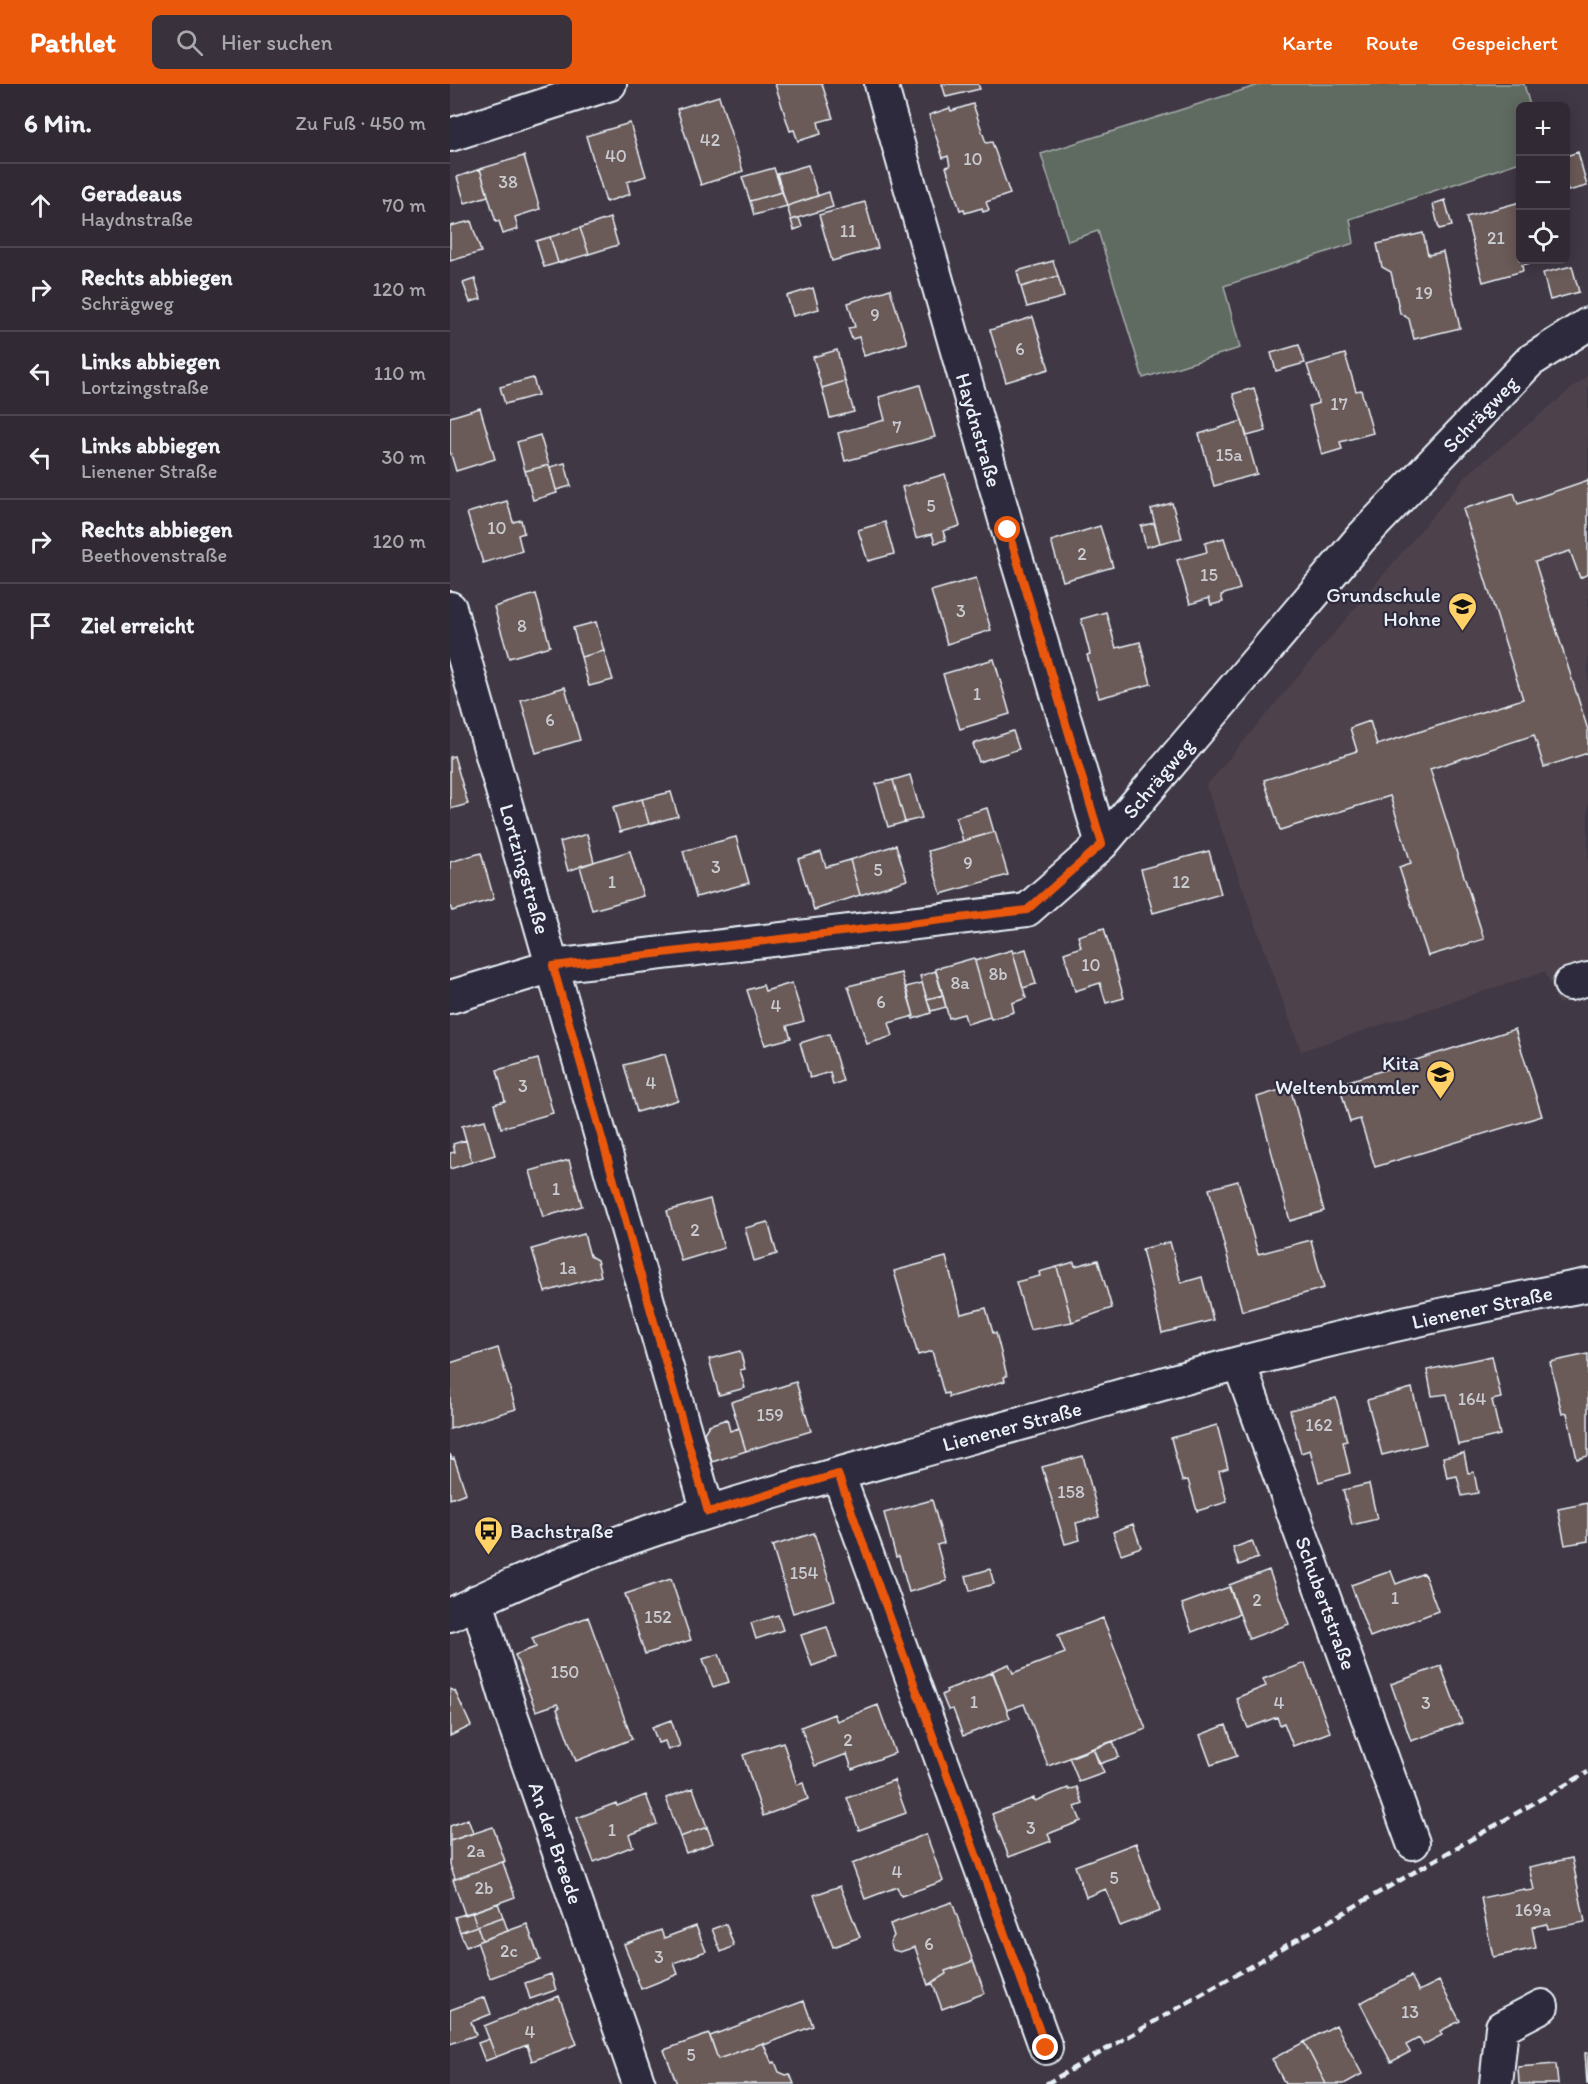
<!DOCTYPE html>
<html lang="de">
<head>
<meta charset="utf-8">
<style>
	:root { --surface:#312a34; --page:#39323c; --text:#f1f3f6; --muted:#a8a7ac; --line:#4c464f; --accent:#ea580c }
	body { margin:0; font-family:Itim,sans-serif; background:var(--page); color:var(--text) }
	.controls { position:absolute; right:18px; top:18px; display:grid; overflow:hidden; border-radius:9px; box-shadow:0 3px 15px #0003 }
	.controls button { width:54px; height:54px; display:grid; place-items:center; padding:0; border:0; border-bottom:2px solid var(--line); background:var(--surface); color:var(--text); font:30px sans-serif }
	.stop { position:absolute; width:18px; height:18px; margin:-14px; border:4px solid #ea580c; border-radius:50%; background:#fff }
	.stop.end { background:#ea580c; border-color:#fff; box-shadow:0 2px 6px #0008 }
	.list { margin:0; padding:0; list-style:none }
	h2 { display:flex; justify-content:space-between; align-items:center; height:78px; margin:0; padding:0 24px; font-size:26px }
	h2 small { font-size:20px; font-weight:400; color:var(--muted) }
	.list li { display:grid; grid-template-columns:39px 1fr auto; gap:18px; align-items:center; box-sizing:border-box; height:84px; padding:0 24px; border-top:2px solid var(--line) }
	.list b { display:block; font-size:22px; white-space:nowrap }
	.list p { margin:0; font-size:20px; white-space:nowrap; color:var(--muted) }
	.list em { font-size:20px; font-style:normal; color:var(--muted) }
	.icon { flex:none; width:33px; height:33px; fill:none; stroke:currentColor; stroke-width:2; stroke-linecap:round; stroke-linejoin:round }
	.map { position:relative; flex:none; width:1138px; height:2000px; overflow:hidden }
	header { display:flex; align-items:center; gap:36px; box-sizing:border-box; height:84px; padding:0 30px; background:var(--accent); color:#fff }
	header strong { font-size:28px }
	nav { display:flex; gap:33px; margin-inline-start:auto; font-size:21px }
	.search { width:420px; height:54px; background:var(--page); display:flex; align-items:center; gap:15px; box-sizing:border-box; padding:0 21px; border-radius:9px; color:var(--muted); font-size:22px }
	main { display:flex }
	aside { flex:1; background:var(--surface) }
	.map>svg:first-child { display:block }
	.built { fill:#4e424b }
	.green { fill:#5f6b60; stroke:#a4aeac; stroke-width:1.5 }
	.building { fill:#6b5a58; stroke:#e8f1f8; stroke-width:1.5 }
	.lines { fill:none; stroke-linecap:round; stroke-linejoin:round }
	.minor-casing { stroke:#e8f1f8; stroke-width:36 }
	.minor { stroke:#2f2a3d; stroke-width:32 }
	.rail { stroke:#e8f1f8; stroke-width:4.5; stroke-dasharray:9 4.5; stroke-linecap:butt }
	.route { stroke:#ea580c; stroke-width:8 }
	.labels { text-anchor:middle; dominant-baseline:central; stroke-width:4.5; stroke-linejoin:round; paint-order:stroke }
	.number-label { font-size:18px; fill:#c9cbd0 }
	.street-label { font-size:21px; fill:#e8f1f8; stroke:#2f2a3d }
	.poi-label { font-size:21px; fill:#e8f1f8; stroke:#2f2a3d; text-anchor:end }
</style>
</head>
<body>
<header>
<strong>Pathlet</strong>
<div class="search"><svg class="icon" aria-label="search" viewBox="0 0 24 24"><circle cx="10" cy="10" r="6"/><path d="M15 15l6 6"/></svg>Hier suchen</div>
<nav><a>Karte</a><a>Route</a><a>Gespeichert</a></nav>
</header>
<main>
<aside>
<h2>6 Min.<small>Zu Fuß · 450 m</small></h2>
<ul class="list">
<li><svg class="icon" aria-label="ahead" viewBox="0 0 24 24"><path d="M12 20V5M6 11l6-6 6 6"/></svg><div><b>Geradeaus</b><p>Haydnstraße</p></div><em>70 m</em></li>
<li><svg class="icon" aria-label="right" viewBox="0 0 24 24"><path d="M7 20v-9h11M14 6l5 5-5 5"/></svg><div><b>Rechts abbiegen</b><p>Schrägweg</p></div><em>120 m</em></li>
<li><svg class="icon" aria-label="left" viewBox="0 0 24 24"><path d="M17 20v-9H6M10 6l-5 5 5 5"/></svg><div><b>Links abbiegen</b><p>Lortzingstraße</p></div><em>110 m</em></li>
<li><svg class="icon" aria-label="left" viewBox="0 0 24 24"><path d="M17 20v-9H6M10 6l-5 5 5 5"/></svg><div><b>Links abbiegen</b><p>Lienener Straße</p></div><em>30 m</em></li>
<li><svg class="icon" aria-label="right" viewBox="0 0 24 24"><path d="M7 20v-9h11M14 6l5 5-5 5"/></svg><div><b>Rechts abbiegen</b><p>Beethovenstraße</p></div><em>120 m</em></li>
<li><svg class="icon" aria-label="arrive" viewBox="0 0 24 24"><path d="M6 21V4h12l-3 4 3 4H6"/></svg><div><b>Ziel erreicht</b></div></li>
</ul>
</aside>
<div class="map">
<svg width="1138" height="2000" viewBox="0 0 1138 2000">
	<rect width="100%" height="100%" fill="#413845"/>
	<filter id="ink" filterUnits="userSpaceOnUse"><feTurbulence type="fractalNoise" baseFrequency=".0167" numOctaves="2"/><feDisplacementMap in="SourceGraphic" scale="12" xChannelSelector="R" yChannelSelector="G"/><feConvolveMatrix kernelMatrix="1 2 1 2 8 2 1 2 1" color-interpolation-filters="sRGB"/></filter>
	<g filter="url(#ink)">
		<path class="built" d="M1138,291V909L1108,920L1095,887L851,967L756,702L1017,391Z"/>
		<path class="green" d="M812,0H1074L1080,22H1070V78L900,135L904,159L774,202L790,264L693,294L648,147L618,157L591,70Z"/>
		<path class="building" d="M325,0H372L383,34L368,38L371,50L348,57L344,46L340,47Z
			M492,0H528L530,5L496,13Z
			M269,12L293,87L251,101L227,25Z
			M523,20L536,59L542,58L560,110L536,118L539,126L533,128L532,124L515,129L514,125L510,126L496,83L500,82L498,72L493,74L479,31L500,24L501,27Z
			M180,39L196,92L177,98L180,110L156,118L136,52Z
			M1128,68L1137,102L1118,107L1116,99V72Z
			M74,72L90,125L65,133L68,145L53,150L49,137L46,138L30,85Z
			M358,81L368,112L337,122L327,90Z
			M324,84L332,108L300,117L292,93Z
			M30,85L38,112L15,119L7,93Z
			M332,108L337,122L304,131L300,117Z
			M379,108L383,123L341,136L337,122Z
			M995,116L1002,142L989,145L983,120Z
			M415,118L428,164L382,177L369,131Z
			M1070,118V176H1092L1072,181L1073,187L1033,198L1016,133Z
			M160,134L168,161L139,170L130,144Z
			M349,134L352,143L344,146L341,136Z
			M21,137L31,168L0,177V142Z
			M130,144L139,170L108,179L100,153Z
			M973,149L978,171L993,168L1010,244L964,255L959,235L950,229L941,188L932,183L927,160Z
			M100,153L108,179L94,183L86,157Z
			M603,177L608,192L571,203L567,187Z
			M1122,182L1129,208L1100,216L1093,189Z
			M608,192L614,213L577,223L571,203Z
			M25,195L31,215L20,218L13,199Z
			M363,204L369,225L343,232L337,212Z
			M440,205L457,259L414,272L409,253L402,255L398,244L405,243L398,219Z
			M583,233L599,285L556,298L540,246Z
			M849,261L855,279L826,287L821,269Z
			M387,266L395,297L372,304L363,273Z
			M895,270L906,307L911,306L923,349L890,358L892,365L872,371L859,322L869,319L857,281Z
			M83,294L88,311L55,320L50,303Z
			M395,297L404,328L380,334L372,304Z
			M470,301L485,353L395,377L388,349L435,336L429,313Z
			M804,304L816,347L797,352L783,310Z
			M30,324L45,375L6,387L0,367V333Z
			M792,337L807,390L764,402L749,350Z
			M90,351L99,381L75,387L67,358Z
			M115,379L121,402L106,406L100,383Z
			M99,381L107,409L83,416L75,387Z
			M495,390L510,442L493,447L496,456L485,459L482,450L466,454L452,403Z
			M1138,396V490L1130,494L1120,467L1085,478L1138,646V669L1094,683L1084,651L980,685L1034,855L978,872L949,783L961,779L940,712L830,746L814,696L907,667L900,644L920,637L927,661L1073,615L1013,425L1064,409L1068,420Z
			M57,417L63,438L71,436L74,449L68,451L72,467L33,479L17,429Z
			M722,419L732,454L710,459L701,425Z
			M435,438L444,470L418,477L408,446Z
			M704,439L710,459L696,463L691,442Z
			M650,442L663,483L613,497L601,457Z
			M774,454L790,505L771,511L773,518L761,521L759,514L740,520L727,476L757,468L755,459Z
			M526,494L541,546L497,560L481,507Z
			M86,510L100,562L59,574L44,523Z
			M656,528L666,564L690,558L701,600L649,614L637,571L640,570L631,535Z
			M146,538L154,567L131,573L123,544Z
			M154,567L163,596L139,602L131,573Z
			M544,575L560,630L510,645L493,590Z
			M115,603L130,656L86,669L71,616Z
			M563,647L569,665L529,678L523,660Z
			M4,672L18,720L0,725V673Z
			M460,691L472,734L455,738L443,696Z
			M443,696L455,738L438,743L426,700Z
			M221,708L228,732L199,740L192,715Z
			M192,715L199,740L170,748L163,723Z
			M537,724L544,748L513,757L506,733Z
			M545,748L558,791L491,810L478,767Z
			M137,750L144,778L118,787L110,758Z
			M286,753L299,799L246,813L233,767Z
			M446,761L457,796L410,811L400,776Z
			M180,767L193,812L142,826L130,782Z
			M759,767L771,810L703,829L691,785Z
			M371,768L376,783L400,776L410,811L364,826L348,775Z
			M31,769L44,815L2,827L0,822V778Z
			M654,844L674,914L656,919L650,899L625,907L614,869L631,863L628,852Z
			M576,865L586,900L573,904L563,869Z
			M562,866L576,914L562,919L564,928L541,935L524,874L525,877Z
			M524,874L541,935L540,933L517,940L514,930L499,934L485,885Z
			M486,887L493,911L477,915L470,892Z
			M451,889L464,932L439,939L443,952L417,960L398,902Z
			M342,899L354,937L337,942L341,954L315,961L297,906L313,901L315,907Z
			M472,899L481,929L463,935L462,932H464L456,903Z
			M493,911L496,923L481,927L477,915Z
			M1065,945L1092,1032L925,1083L910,1035L900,1038L889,1000Z
			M379,950L393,997L383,1001L380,988L360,994L350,959Z
			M215,970L228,1016L187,1028L174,981Z
			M88,975L103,1029L51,1044L44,1020L55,1017L47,986Z
			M840,1003L874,1127L840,1137L807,1013Z
			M35,1036L45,1071L22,1078L12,1042Z
			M16,1056L22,1078L0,1085V1069L5,1068L3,1060Z
			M119,1076L132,1122L93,1133L80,1087Z
			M788,1097L808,1170L861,1156L874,1204L792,1227L759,1105Z
			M260,1115L274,1164L231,1177L217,1127Z
			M318,1138L327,1170L304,1177L295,1144Z
			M134,1150L140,1172L147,1176L151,1192L95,1208L82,1165Z
			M720,1158L731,1199L752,1193L763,1236L712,1249L692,1165Z
			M496,1173L511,1230L536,1224L543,1249H546L557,1292L554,1293L555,1297L499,1313L498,1309L494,1310L482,1267L468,1271L444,1187Z
			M648,1176L662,1224L622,1238L607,1183L624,1178L625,1182Z
			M607,1183L622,1238L580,1246L566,1198L590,1192L589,1188Z
			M48,1264L66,1325L0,1345V1279Z
			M290,1267L295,1285L290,1286L295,1304L269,1311L259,1275Z
			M1138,1270V1372L1127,1375L1117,1329L1112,1330L1100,1278Z
			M1042,1272L1051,1314L1042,1316L1050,1351L1008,1361L997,1310L982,1312L977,1286Z
			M346,1298L361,1347L296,1367L281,1318Z
			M962,1304L976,1360L932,1371L917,1316Z
			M886,1314L897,1357L893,1358L900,1389L869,1398L860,1366L851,1369L840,1326Z
			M277,1335L280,1347L289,1344L296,1367L262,1378L254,1349L259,1341Z
			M767,1341L778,1384L769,1387L777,1418L747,1427L738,1396L732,1397L721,1354Z
			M1014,1369L1018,1389L1024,1388L1028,1409L1012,1412L1007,1392L997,1394L993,1373Z
			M0,1370L2,1375L4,1374L16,1409L0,1415Z
			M633,1372L649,1433L626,1439L630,1456L615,1460L592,1383Z
			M919,1400L927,1435L902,1441L893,1406Z
			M482,1416L494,1459L487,1461L497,1497L459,1508L449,1472L446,1473L434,1429Z
			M1138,1419V1457L1115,1461L1108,1425Z
			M683,1440L691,1463L671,1470L663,1448Z
			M364,1449L385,1516L343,1529L322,1462Z
			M802,1457L808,1474L789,1481L783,1464Z
			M540,1485L544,1500L520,1507L516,1492Z
			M819,1486L839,1540L799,1555L779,1501Z
			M941,1487L946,1500L974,1489L988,1527L920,1553L901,1501Z
			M221,1495L241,1556L195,1570L175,1510Z
			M779,1503L789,1530L742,1548L732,1520Z
			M328,1531L333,1546L306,1555L301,1539Z
			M138,1533L182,1655L126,1677L107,1625L109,1624L107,1620L86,1627L65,1571L86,1563L82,1554Z
			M653,1534L696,1645L598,1682L574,1620L557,1626L542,1587L559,1580L563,1589L615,1569L608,1551Z
			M377,1543L387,1573L362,1582L351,1551Z
			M269,1570L279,1598L263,1603L253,1575Z
			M855,1579L880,1648L843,1662L834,1639L830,1641L827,1633L798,1644L786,1614L816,1602L813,1595Z
			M991,1582L1012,1639L961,1657L941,1600Z
			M543,1588L560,1634L513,1652L503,1625L498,1626L492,1611L497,1608L496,1606Z
			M0,1605L5,1607L21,1642L0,1652Z
			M428,1621L445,1669L402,1685L397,1670L365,1682L351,1643L384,1630L387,1637Z
			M221,1636L230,1662L218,1666L215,1657L208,1659L202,1643Z
			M776,1641L787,1672L761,1681L750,1651Z
			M663,1657L669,1673L649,1680L643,1664Z
			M333,1658L347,1701L353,1699L358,1715L313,1732L293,1671Z
			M643,1664L654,1689L629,1698L619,1673Z
			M444,1696L456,1729L409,1746L397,1714Z
			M627,1703L633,1720L625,1723L631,1737L598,1750L601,1757L559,1773L542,1730L584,1714L585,1717L618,1704L619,1706Z
			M243,1704L257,1743L230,1753L216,1714Z
			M196,1711L207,1740L179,1751L183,1762L144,1778L127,1734L166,1719L167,1722Z
			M18,1735L23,1749L0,1757V1742Z
			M43,1743L55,1777L3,1796L5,1794L0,1781V1757Z
			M257,1743L263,1759L236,1769L230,1753Z
			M476,1750L493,1797L451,1812L447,1803L415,1815L402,1780Z
			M686,1759L710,1827L670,1842L656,1805L636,1813L625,1782Z
			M1122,1774L1135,1838L1098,1845L1097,1840L1082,1843L1086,1864L1043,1873L1031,1814L1074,1805L1075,1807L1084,1806L1079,1783Z
			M55,1777L53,1779L65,1813L15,1831L3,1796Z
			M390,1802L410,1853L383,1863L364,1811Z
			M502,1818L523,1877L495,1887L496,1890L478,1901L465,1863L450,1868L443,1866L440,1858L444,1852L440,1840Z
			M48,1819L53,1833L27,1842L22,1828Z
			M22,1828L27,1842L10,1848L5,1833Z
			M53,1833L58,1847L32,1856L27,1842Z
			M77,1840L90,1876L40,1894L27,1858Z
			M276,1840L284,1862L271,1868L262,1845Z
			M27,1842L32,1856L16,1863L10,1848Z
			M246,1842L256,1867L224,1879L228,1890L191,1905L174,1860L211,1846L214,1854Z
			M523,1877L535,1909L492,1925L483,1900L478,1901L496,1890L495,1887Z
			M101,1890L106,1906L80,1915L75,1899Z
			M961,1892L969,1907L989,1897L1010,1937L990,1947L992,1951L973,1961L969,1954L956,1961L960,1968L941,1978L910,1919Z
			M109,1912L127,1960L82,1977L77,1961L46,1973L34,1942Z
			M35,1913L41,1930L21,1938L26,1951L0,1960V1926Z
			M354,1917L363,1942L314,1961L313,1959L268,1975L260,1952Z
			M886,1941L912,1990L894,2000H876L854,1958Z
			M259,1950L268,1975L313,1959L322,1979L325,1978L329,1988L336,1991L340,1990L344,2000H227L214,1966Z
			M39,1955L46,1973L35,1977L28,1959Z
			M854,1958L876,2000H835L822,1975Z
			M1135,1969H1138V2000H1137Z
			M1106,1980L1108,2000H1069L1068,1983Z"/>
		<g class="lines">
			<defs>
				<path id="minor" d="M431,0L558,446L652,760
					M0,51L160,0
					M0,524L258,1428
					M1120,900L1138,895
					M0,913L103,882L577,826L652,760L911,454L1080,277L1138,240
					M789,1279L963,1759
					M388,1390L596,1964
					M27,1517L61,1630L189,2000
					M0,1531C163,1447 342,1403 518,1354C609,1330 698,1303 789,1279C904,1249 1021,1223 1138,1201
					M1046,2000L1052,1943L1092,1922"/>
			</defs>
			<use href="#minor" class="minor-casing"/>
			<use href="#minor" class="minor"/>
			<path class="rail" d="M596,2000L1138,1688"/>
		</g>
	</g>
	<g class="lines" filter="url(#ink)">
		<path class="route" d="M558,446L652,760L577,826L103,882L258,1428L388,1390L596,1964"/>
	</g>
	<defs>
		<symbol id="school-pin" viewBox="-11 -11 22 30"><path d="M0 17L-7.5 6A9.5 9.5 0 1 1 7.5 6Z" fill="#ffd166" stroke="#2f2a3d"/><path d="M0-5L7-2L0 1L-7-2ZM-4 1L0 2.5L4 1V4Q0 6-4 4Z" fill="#111"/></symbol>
		<symbol id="bus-pin" viewBox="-11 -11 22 30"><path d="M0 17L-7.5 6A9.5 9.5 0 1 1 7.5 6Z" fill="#ffd166" stroke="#2f2a3d"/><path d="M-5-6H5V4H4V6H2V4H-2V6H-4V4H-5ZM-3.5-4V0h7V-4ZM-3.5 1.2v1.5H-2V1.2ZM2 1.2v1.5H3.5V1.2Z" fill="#111"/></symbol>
	</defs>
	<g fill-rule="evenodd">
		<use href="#school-pin" x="996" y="506" width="33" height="45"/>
		<use href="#school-pin" x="974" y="974" width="33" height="45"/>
		<use href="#bus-pin" x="22" y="1430" width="33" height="45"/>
	</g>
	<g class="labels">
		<g class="number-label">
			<text x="260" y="56">42</text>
			<text x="166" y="72">40</text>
			<text x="523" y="75">10</text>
			<text x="58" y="98">38</text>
			<text x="398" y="147">11</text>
			<text x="1046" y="154">21</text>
			<text x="974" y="209">19</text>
			<text x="425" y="231">9</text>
			<text x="570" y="265">6</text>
			<text x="889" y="320">17</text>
			<text x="447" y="343">7</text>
			<text x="779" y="371">15a</text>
			<text x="481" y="422">5</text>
			<text x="47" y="444">10</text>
			<text x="632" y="470">2</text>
			<text x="759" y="491">15</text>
			<text x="511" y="527">3</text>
			<text x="72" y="542">8</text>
			<text x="527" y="610">1</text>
			<text x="100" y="636">6</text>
			<text x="518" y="779">9</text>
			<text x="266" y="783">3</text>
			<text x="428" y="786">5</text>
			<text x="162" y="798">1</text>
			<text x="731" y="798">12</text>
			<text x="641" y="881">10</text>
			<text x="548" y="890">8b</text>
			<text x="510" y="899">8a</text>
			<text x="431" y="918">6</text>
			<text x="326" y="922">4</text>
			<text x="201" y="999">4</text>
			<text x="73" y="1002">3</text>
			<text x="106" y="1105">1</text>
			<text x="245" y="1146">2</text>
			<text x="118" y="1184">1a</text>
			<text x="1022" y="1315">164</text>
			<text x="320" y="1331">159</text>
			<text x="869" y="1341">162</text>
			<text x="621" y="1408">158</text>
			<text x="354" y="1489">154</text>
			<text x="945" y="1514">1</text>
			<text x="807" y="1516">2</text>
			<text x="208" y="1533">152</text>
			<text x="115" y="1588">150</text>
			<text x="524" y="1618">1</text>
			<text x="829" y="1619">4</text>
			<text x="976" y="1619">3</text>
			<text x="398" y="1656">2</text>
			<text x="581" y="1744">3</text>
			<text x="162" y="1746">1</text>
			<text x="26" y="1767">2a</text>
			<text x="447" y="1788">4</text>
			<text x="664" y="1794">5</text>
			<text x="34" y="1804">2b</text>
			<text x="1083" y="1826">169a</text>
			<text x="479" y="1860">6</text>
			<text x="59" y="1867">2c</text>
			<text x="209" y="1873">3</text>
			<text x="960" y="1928">13</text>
			<text x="80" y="1948">4</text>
			<text x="241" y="1971">5</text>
		</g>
		<g class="street-label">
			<text transform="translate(1030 330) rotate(-46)">Schrägweg</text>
			<text transform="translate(529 346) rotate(74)">Haydnstraße</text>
			<text transform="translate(708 694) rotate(-50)">Schrägweg</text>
			<text transform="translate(75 785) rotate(74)">Lortzingstraße</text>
			<text transform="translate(1032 1223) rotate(-12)">Lienener Straße</text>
			<text transform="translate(562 1342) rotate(-15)">Lienener Straße</text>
			<text transform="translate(876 1519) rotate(70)">Schubertstraße</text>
			<text transform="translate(106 1759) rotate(71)">An der Breede</text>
		</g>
		<g class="poi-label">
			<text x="991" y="510">Grundschule<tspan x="991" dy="24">Hohne</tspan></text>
			<text x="969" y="978">Kita<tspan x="969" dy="24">Weltenbummler</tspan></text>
			<text x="60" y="1446" text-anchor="start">Bachstraße</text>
		</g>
	</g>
</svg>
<div class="controls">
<button>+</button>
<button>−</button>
<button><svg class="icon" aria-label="locate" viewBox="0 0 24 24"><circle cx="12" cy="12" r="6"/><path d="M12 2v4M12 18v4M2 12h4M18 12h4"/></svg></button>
</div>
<div class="stop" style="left:558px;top:446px"></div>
<div class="stop end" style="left:596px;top:1964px"></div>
</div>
</main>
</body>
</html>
